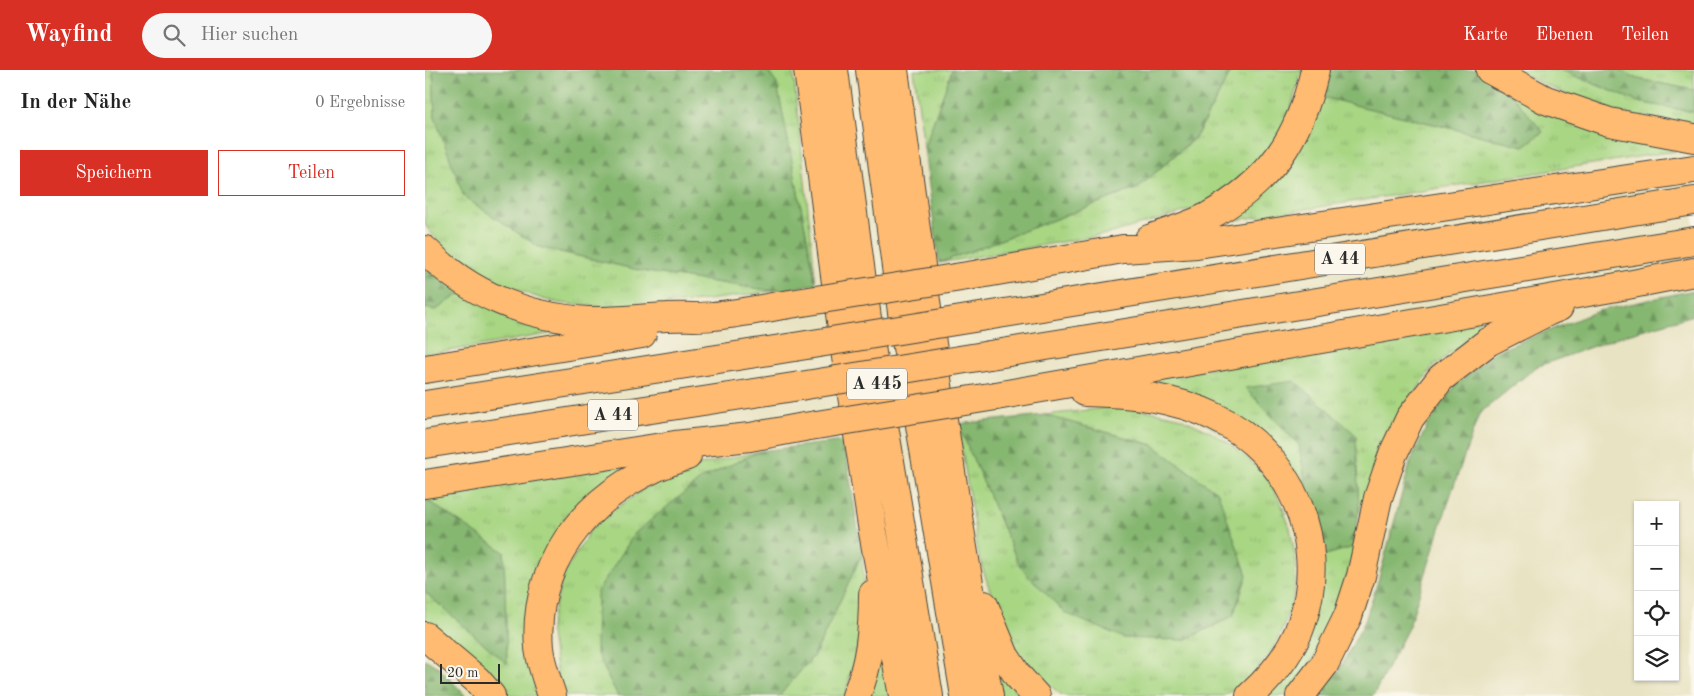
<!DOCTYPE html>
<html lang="de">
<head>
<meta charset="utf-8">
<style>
	:root { --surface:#fff; --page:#f6f6f6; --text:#222; --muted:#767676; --line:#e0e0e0; --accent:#d93025 }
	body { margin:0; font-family:"Old Standard TT",serif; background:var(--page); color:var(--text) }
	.controls { position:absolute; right:15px; bottom:15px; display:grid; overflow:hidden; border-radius:0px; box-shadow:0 1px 4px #0004 }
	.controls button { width:45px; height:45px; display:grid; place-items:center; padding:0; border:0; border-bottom:1px solid var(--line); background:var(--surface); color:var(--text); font:25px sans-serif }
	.scale { position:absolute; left:15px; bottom:12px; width:60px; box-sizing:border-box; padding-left:5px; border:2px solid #2b2b2b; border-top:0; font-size:14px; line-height:18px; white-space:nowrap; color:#2b2b2b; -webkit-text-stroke:4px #fbf7ec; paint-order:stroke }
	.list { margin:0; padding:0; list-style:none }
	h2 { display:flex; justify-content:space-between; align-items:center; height:65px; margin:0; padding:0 20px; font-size:21px }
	h2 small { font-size:16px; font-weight:400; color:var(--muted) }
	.actions { display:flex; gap:10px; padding:15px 20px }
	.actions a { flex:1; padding:11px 0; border:1px solid var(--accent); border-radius:0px; text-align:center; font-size:18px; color:var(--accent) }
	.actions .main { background:var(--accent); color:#fff }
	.icon { flex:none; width:28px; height:28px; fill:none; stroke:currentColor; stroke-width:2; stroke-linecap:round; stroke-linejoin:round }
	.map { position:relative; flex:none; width:1269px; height:626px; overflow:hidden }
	header { display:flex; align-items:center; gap:30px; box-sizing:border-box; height:70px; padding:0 25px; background:var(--accent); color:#fff }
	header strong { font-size:24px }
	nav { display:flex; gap:28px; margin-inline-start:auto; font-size:18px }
	.search { width:350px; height:45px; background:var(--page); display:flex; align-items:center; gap:12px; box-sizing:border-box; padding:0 18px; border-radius:28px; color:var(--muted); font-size:19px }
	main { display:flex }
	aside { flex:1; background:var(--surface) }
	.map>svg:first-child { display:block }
	.grass { fill:url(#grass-tufts); stroke:#6a8057 }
	.forest { fill:url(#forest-firs); stroke:#58714e }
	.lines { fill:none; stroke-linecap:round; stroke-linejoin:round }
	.motorway-casing { stroke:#474742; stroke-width:30 }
	.motorway { stroke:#febb71; stroke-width:28 }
	.motorway-bridge-casing { stroke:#474742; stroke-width:30; stroke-linecap:butt }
	.motorway-bridge { stroke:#febb71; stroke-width:28 }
	.labels { text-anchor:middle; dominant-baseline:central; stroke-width:4.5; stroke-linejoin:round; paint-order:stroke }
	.shield { fill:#fbf7ec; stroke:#696865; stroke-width:1 }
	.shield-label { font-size:18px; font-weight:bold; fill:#2b2b2b }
</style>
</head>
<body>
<header>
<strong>Wayfind</strong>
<div class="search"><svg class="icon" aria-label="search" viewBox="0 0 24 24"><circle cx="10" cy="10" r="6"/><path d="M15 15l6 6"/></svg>Hier suchen</div>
<nav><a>Karte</a><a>Ebenen</a><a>Teilen</a></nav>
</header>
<main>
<aside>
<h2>In der Nähe<small>0 Ergebnisse</small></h2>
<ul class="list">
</ul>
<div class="actions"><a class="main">Speichern</a><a>Teilen</a></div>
</aside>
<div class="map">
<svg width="1269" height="626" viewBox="0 0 1269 626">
	<defs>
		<pattern id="grass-tufts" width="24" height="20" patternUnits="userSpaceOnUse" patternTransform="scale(1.25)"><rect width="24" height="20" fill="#a8d683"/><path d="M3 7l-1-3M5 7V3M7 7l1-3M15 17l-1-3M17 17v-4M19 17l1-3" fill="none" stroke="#91b871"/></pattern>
		<pattern id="forest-firs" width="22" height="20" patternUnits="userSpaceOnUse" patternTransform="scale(1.25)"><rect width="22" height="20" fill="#86b771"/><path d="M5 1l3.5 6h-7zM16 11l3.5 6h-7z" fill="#6e955d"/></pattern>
	</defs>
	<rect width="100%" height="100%" fill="#fbf7ec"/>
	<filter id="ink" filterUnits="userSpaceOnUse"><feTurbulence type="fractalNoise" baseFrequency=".02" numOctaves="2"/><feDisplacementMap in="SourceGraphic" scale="10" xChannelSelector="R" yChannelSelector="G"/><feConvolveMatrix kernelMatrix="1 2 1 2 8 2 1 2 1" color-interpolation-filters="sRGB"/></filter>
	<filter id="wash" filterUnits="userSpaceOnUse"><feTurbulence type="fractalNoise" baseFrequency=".0096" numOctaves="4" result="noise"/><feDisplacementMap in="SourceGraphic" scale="20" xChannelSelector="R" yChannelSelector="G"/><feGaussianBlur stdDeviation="1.12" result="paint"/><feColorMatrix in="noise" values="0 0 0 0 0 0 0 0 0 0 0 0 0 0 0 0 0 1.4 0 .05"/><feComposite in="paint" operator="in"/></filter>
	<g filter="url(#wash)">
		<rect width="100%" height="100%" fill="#e8e3c2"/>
		<path class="grass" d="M0,0H8L10,48L44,130L114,177L222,202L349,221C286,229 223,241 159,235C148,234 135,234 125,231C112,228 100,222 89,218C53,204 23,186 0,155Z
			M342,0H368L391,214L352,15Z
			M489,0H527L499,78Z
			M807,0H877L859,60L836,92L805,118L769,139L683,164L514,193L713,118L771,67Z
			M1090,0H1136L1213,32L1269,42V53C1241,50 1213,48 1186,40C1152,30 1121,16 1090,0Z
			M1194,0H1269V20L1213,9Z
			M1085,23L1263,79L799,152L823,136L897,27L1099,76L1118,62Z
			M36,223L134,262L0,285V238L11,240Z
			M1068,248L1067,260L1040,271L1006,299L965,360L934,442L930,365L821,318L874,375L888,454L872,413L721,315L720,310Z
			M682,338L715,339L753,347L786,362L814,380L842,408L856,433L865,458L871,492L869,523L864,542L856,563L844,586L823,609L799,626H638L615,607L587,575L573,545L554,487L533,354L595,497L699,568L760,570L808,546L822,505L792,423L728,375L619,345Z
			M335,381L276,409L171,582L193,626H140L133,613L125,557L138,505L166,459L189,440L219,419L267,397Z
			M203,394L205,400L164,426L138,453L116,488L107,517L116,626H74L0,559V522L82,593L79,482L0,429V426Z
			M929,477L913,543L889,588L862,626H837L896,486Z
			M437,484L441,544L420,626H354L390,584Z
			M458,583L465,626H441Z
			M571,589L601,626H572Z"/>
		<path class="forest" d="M8,0H342L352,14L391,214L349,221L222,202L114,177L39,127L10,48Z
			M527,0H807L771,66L713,118L514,193L499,78Z
			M901,0H1051L1085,23L1118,62L1099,76L897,27Z
			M1136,0H1194L1213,9L1269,20V42L1213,32Z
			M0,191L36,223L11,240L0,238Z
			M1269,220V245L1199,265L1111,297L1054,344L1026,424L984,556L948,626H892L914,600L940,551L954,508L986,390L1003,354L1030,316L1070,282L1173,241Z
			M870,311L931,365L934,442L929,477L896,486L888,454L874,375L820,318Z
			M619,345L728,375L793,423L822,505L808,546L760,570L699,568L640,543L595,497L533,354Z
			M419,371L437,484L390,584L354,626H193L171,582L172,522L210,463L276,409L335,381Z
			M0,429L79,482L82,594L0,522Z
			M0,589L13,597L41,626H0Z"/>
	</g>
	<g filter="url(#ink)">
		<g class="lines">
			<defs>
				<path id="motorway" d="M383,0L419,274L448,462L478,626
					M409,0L445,271L504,626
					M445,0L480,265L540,626
					M469,0C498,209 525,419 564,626
					M1065,0L1121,30L1184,52L1269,68
					M724,169C743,162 764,156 782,147C845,112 874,70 890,0
					M0,180C44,224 101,247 163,251C190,252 216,248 242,247C257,246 273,248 288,246C311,244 335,239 359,235
					M555,204L698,179L772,174L1269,99
					M561,246L1269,131
					M565,285L1269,171
					M0,299L217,264
					M660,322C706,323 748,327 790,347C866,383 904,472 877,552C868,581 847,606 825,626
					M571,326L1192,217L1269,202
					M0,335L369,277
					M0,374L375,316
					M0,414L250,375L325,367L379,357
					M559,535L580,586L593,606L611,626
					M0,566L52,610L66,626
					M127,626C122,610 116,595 114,578C106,483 176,411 262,386
					M431,626C445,593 448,559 448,524
					M875,626L899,595L923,546L936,506L953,428L968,384L985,348L1016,308L1063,272L1124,241L1134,237"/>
			</defs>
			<use href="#motorway" class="motorway-casing"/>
			<use href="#motorway" class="motorway"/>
			<defs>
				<path id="motorway-bridge" d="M359,235L555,204
					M369,277L561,246
					M375,316L565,285
					M379,357L571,326"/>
			</defs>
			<use href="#motorway-bridge" class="motorway-bridge-casing"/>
			<use href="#motorway-bridge" class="motorway-bridge"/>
		</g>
	</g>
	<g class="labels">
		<g class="shield">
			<rect x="890" y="173.5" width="50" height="31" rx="4"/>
			<rect x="422" y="298.5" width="60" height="31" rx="4"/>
			<rect x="163" y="329.5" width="50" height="31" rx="4"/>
		</g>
		<g class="shield-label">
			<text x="915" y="189">A 44</text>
			<text x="452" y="314">A 445</text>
			<text x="188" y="345">A 44</text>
		</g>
	</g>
</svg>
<div class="controls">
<button>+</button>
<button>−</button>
<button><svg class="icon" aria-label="locate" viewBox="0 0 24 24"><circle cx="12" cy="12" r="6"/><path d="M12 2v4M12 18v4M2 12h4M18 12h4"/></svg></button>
<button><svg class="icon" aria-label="layers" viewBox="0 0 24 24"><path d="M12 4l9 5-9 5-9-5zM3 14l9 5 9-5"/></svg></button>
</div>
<div class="scale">20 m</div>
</div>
</main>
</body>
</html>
